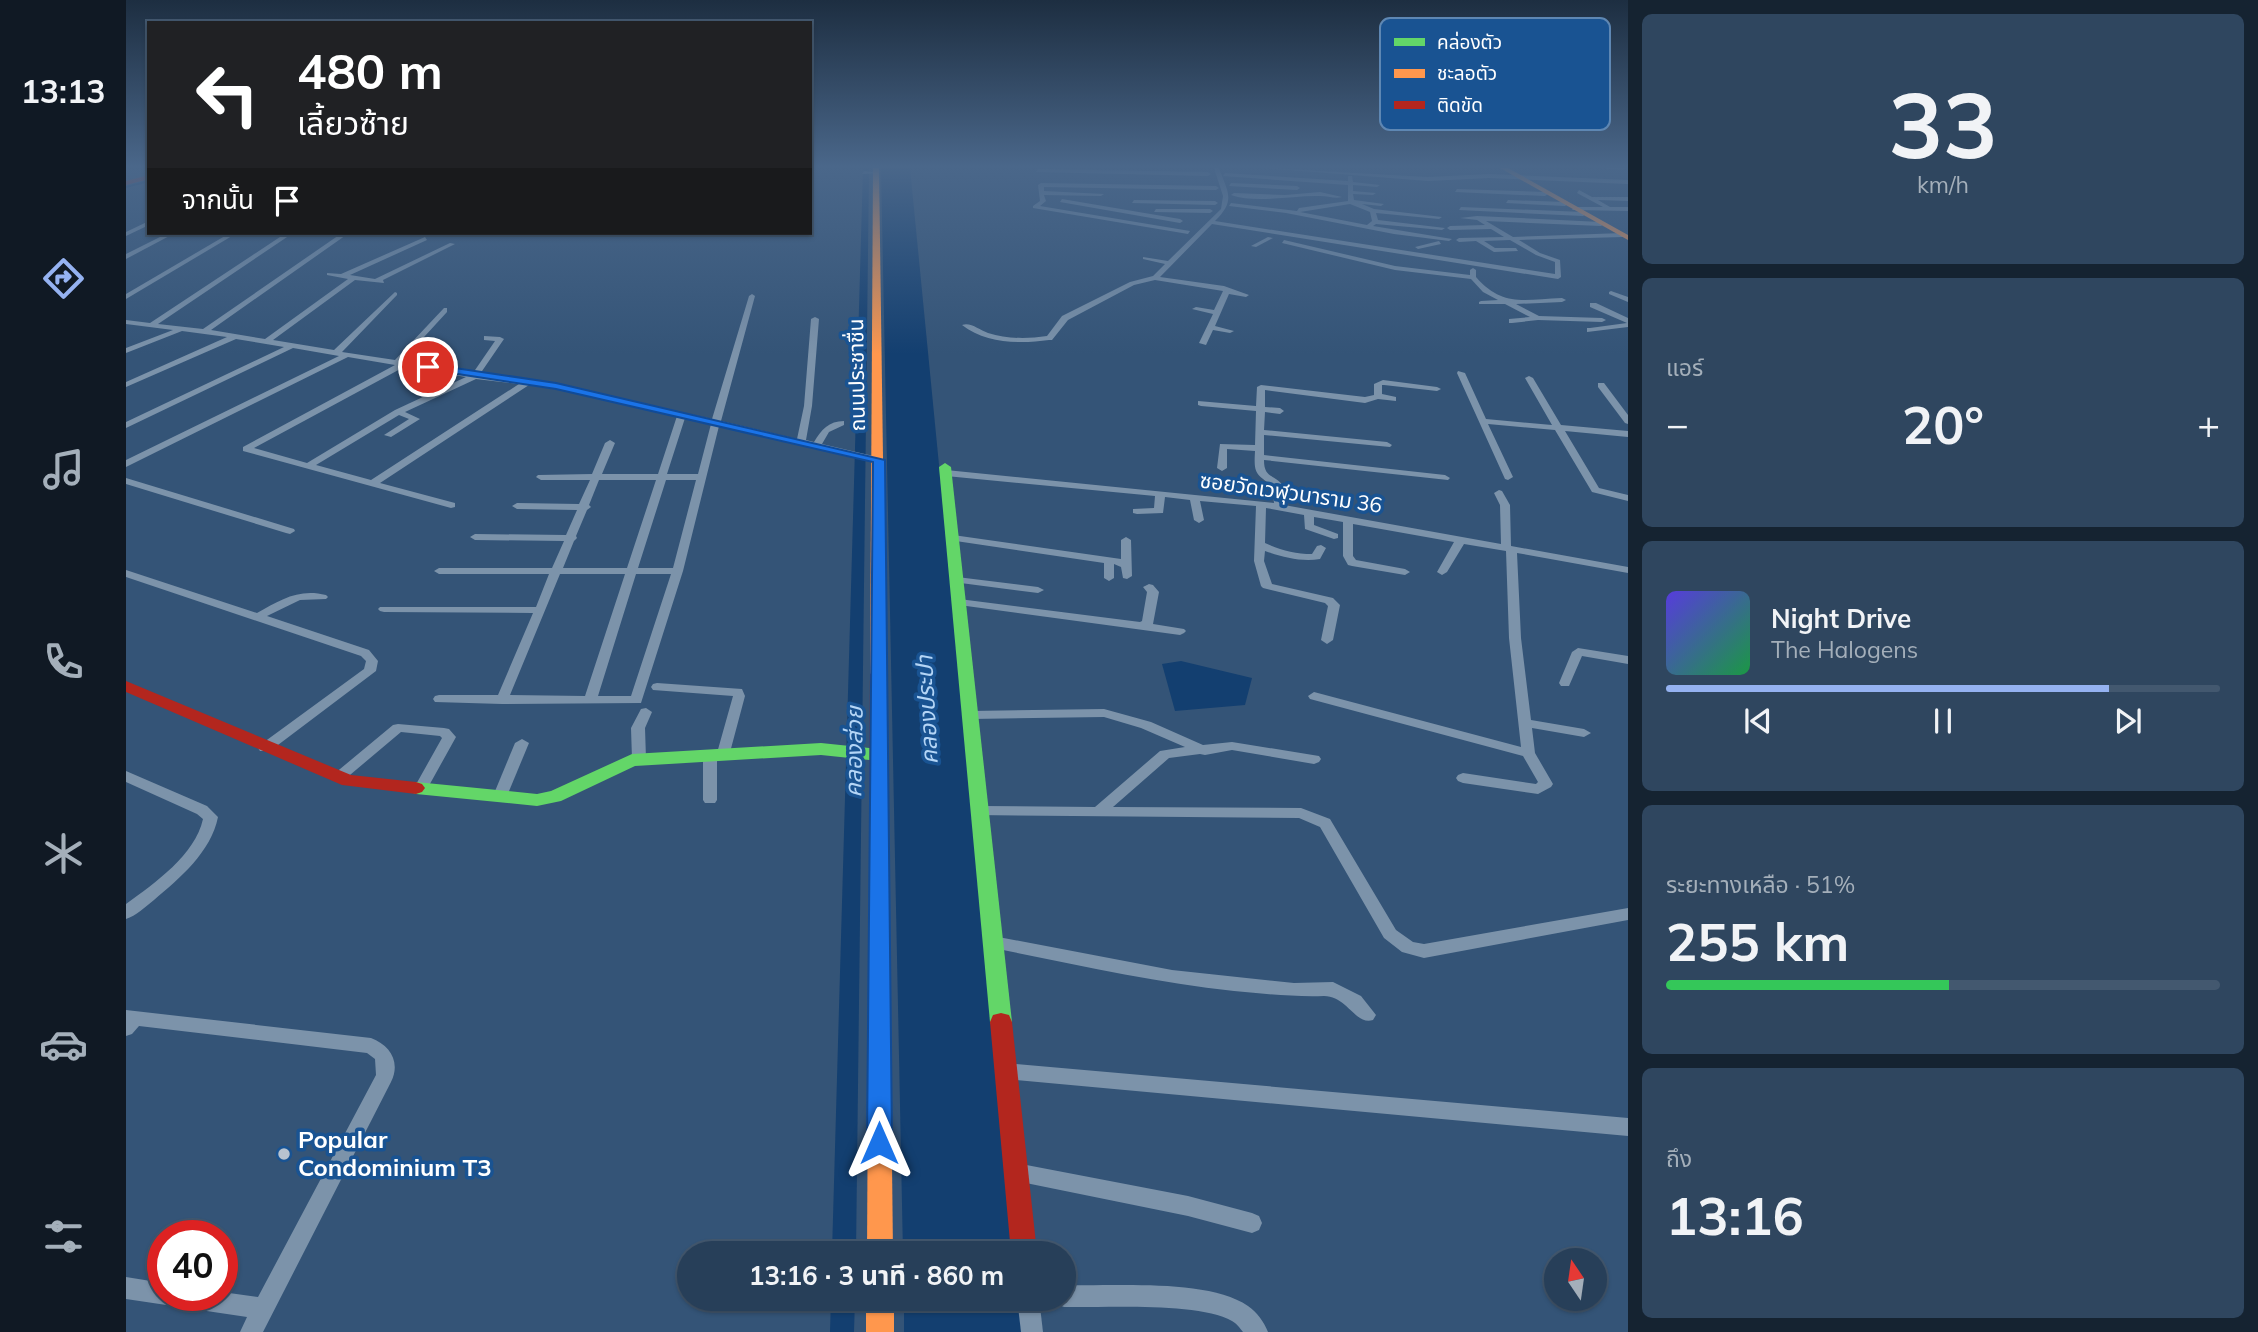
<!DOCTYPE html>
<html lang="th">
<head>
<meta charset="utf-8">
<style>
	body { margin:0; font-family:Mulish,"Noto Sans Thai",sans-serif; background:#2f465f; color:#f1f3f6; height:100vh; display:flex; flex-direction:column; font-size:26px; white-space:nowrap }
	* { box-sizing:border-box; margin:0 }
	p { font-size:23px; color:#a4afba }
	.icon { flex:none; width:38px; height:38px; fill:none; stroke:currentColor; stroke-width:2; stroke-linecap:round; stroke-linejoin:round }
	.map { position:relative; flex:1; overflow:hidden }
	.details { display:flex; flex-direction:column; gap:14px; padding:14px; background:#152331; width:630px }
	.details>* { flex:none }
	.top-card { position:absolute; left:21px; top:21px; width:665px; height:214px; border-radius:0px; box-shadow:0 2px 5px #0004,0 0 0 2px #43586f; background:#202124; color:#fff; overflow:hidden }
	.needle { width:46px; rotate:347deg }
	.buttons { position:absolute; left:1418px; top:1248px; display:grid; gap:14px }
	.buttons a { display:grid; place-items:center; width:63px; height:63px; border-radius:50%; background:#273f59; box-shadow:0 2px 5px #0004,0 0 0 2px #43586f; font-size:35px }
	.speed { position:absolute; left:21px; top:1220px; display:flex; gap:14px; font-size:35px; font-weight:700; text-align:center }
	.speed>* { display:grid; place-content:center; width:91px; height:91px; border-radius:50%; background:#273f59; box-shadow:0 2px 5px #0004,0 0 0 2px #43586f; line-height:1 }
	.speed .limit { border:10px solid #d22; background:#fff; color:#111 }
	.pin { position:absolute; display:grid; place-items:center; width:60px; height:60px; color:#fff; margin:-30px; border:4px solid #fff; border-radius:50%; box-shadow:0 2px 7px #0007 }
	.me { position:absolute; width:77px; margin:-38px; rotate:0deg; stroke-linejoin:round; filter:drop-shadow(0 0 5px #0008) }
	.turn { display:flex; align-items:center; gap:24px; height:147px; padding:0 35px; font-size:32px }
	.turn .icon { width:91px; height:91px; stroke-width:2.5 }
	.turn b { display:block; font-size:49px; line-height:60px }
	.then { display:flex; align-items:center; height:66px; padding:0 35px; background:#0003; gap:14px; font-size:26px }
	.big { font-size:52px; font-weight:700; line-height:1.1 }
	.details .widget { flex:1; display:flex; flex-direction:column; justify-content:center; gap:10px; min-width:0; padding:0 24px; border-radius:10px; background:#2f465f }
	.details .dial { align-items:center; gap:0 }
	.dial b { font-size:91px; line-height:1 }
	.song { display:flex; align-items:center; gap:21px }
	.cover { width:84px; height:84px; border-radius:10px; background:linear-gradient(135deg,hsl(250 70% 55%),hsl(140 70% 35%)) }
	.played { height:7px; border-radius:4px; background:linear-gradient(90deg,#95b2f1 80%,#43586f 80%) }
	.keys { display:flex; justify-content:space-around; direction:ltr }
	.heat { display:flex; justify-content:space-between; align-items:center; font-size:38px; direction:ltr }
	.charge { height:10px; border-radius:5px; background:linear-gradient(90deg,#34c759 51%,#43586f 0) }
	.trip { position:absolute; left:551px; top:1241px; width:399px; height:70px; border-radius:35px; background:#273f59; box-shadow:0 2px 5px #0004,0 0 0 2px #43586f; font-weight:700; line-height:70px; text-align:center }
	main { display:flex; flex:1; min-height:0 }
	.dock { display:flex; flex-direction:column; width:126px; justify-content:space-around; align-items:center; background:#101924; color:#a4afba }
	.dock .icon { width:49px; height:49px }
	.dock .selected { color:#95b2f1 }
	.dock b { font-size:32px; color:#f1f3f6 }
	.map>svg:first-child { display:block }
</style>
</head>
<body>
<main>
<nav class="dock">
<b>13:13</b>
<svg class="icon selected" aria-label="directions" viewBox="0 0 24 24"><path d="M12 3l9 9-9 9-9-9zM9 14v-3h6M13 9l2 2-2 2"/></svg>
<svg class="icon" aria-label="music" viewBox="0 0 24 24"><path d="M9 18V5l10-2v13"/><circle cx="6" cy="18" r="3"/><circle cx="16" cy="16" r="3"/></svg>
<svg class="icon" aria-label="phone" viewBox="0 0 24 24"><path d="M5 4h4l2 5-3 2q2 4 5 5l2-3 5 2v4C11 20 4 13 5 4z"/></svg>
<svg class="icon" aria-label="climate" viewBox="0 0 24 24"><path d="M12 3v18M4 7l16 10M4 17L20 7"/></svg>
<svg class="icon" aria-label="car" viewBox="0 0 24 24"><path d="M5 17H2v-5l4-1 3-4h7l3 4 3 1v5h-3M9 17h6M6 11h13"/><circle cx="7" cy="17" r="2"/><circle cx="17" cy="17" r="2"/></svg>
<svg class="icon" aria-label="filters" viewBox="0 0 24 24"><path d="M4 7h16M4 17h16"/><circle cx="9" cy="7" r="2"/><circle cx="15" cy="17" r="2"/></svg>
</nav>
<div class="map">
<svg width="1502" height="1332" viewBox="0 0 1502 1332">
	<rect width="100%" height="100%" fill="#345477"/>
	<g fill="#133f70">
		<polygon points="755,168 784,168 890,1253 777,1253"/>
		<polygon points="1055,661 1126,678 1119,705 1049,711 1036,664"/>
		<polygon points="778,1299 894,1299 898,1332 778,1332"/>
	</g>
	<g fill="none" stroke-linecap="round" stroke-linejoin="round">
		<polyline stroke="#133f70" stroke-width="2" points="0,187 23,181"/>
		<g fill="#133f70" fill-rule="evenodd">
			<polygon points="737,168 743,168 730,1253 706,1253"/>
			<polygon points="705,1298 729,1298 728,1332 704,1332"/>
		</g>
		<g fill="#7c93aa" fill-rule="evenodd">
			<path d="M1088,168H1093C1102,193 1110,200 1089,221L1429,274V262L1410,255L1384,240L1358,241L1369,248H1390L1392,251L1368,252L1350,241L1333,242L1330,240L1333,238L1378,237L1365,229L1324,230L1321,228L1324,226L1359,225L1351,220L1334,218L1351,216L1475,222L1478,224L1475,226L1360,221L1387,237L1497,233L1500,235L1497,237L1393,240L1414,253L1434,260L1435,277L1432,279L1086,224L1034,277L1098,286L1123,295L1120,297L1103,294L1089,326L1108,331L1104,333L1087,330L1080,345L1073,343L1087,314L1066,309L1070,307L1088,310L1097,291L1029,280L1008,285L942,320L926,340H923C895,344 860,344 836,325C845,322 853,330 862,333C881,339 901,339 921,336L936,316L1004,282L1027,276L1039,264L1017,259V257L1042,261L1095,209L1097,196Z"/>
			<polygon points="1138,168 1302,177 1363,174 1502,180 1502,184 1363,178 1302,181"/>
			<polygon points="1476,168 1500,168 1497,170"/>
			<polygon points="912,169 1082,172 1085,174 1082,176 910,172"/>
			<polygon points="738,171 753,173 736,174"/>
			<path d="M1099,173L1222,181V176H1226L1227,182L1254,185L1251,187L1227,185V191L1250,193L1247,195L1227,194L1228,200L1258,204L1255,206L1236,204L1248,209L1316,217L1313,219L1250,213L1252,220L1319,228L1316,230L1250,224L1247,226L1326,239L1323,241L1268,234L1160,213L1103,206L1105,203L1171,211L1173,208L1222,201V185L1097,176ZM1224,204L1244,212L1246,221L1241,225L1174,212Z"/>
			<polygon points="915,183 1090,186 1093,188 1090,190 918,187 918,191 978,194 975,196 918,195 920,201 914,206 1064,231 1062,234 907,208 907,206 914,201 912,185"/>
			<polygon points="1105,183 1171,186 1174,188 1171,190 1103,186"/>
			<polygon points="1331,189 1419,192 1422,194 1419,196 1329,192"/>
			<polygon points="1453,190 1466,197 1502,197 1502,201 1472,200 1484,207 1502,207 1502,211 1446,210 1448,207 1477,207 1451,193"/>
			<path d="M1194,192L1216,197C1209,199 1202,196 1194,196C1167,195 1131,204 1105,195L1108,193L1159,195Z"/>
			<polygon points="936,199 1054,219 1057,221 1054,223 934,202"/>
			<polygon points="1008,200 1089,201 1092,203 1089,205 1006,203"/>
			<polygon points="1382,200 1439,202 1442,204 1439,206 1380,203"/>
			<polygon points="1335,207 1457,212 1460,214 1457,216 1333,210"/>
			<polygon points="1030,209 1084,209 1087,211 1084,213 1028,212"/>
			<polygon points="23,221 23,225 0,236 0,232"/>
			<polygon points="42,233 49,233 0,259 0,254"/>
			<polygon points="104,233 111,233 0,299 0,294"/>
			<path d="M160,233H167L32,324L77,329L216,233H223L85,330L139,339L222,279L201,275V273L215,274L299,237L301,240L224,275L249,279L324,243L329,244L257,280L258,283L229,280L147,340L208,350L269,292L271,293V295L216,352L269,360L318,308H321V312L276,361L347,373L369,341L358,340V336L374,337L378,339L354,374L430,384L586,419L623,296L626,294L629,296L595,421L671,439L678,406L685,319L689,317L693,319L686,406L680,440L688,442C695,430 703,421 718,421V425L703,432L696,444L756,458L758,460L753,463L593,426L557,571L515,703L376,704L309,702L307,699L309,696L313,695H372L407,613L258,612L254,611L252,609L254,607H410L423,574H313L308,571L313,568H426L438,541L349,540L344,537L349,534L440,535L451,510L391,509L386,506L391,503L453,504L464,480H415L410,477L412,475L466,474L479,443L484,440L489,443L476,474H532L551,416L430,388L403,385L254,483L329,503V507L325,508L117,451V447L269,365L222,357L0,467V460L213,356L167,348L0,428V422L158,347L110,339L0,387V382L101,337L56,331L0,353V348L47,330L0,324V320L24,323ZM278,367L340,377L269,410L181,463L128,448ZM350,379L393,384L245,480L190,465L273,415L283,419L258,435L265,437L294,419L279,412ZM559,418L585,424L572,474H541ZM473,480H530L501,568H437L448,541L451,538L450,536L461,510L465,507L463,505ZM540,480H570L547,568H512ZM434,574H499L459,696L384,695ZM510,574H545L505,696H472Z"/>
			<polygon points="1142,237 1147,238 1130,247 1125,246"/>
			<path d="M1158,240L1269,266L1344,275V270L1347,268L1350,270V277C1377,308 1399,299 1436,298L1440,300L1436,302L1390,304L1413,316L1476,318L1480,320L1476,322L1412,320L1386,323H1383V319L1404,317L1379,304H1353V302L1355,301L1372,300L1357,292L1345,279L1269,270L1156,243Z"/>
			<polygon points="1313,241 1315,244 1292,249 1289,247"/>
			<polygon points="1485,291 1502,297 1502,302 1483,294 1483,292"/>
			<polygon points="1464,303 1470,303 1502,318 1502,327 1461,332 1461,328 1464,328 1501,323 1464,307"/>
			<polygon points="1332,371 1339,373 1360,419 1426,425 1399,378 1403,376 1407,378 1435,425 1502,431 1502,437 1439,431 1473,488 1502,495 1502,501 1466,492 1429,430 1362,424 1387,477 1382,480 1379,479 1331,373"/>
			<path d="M1257,380L1311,387L1315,389L1311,391L1258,385H1256V394L1270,397V401L1252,399L1239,403L1139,390V407L1154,408L1158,411L1154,414L1139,412L1138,430L1261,442L1266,445L1264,447L1138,435V455L1319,475L1324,478L1322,480L1138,460C1138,477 1146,474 1156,484L1158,505L1375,544L1374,505L1368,493L1373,490L1376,491L1384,505L1385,546L1502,567V573L1391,553L1395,638L1405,720L1458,729L1465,733L1458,737L1406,728L1409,753L1427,784L1425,787L1412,794L1337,783L1332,781L1330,778L1332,775L1337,773L1410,784L1412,782L1397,756L1184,699L1182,696L1188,692L1395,747L1383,638L1380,551L1338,544L1321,572L1316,575L1311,572L1328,542L1227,524V556L1230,560L1279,569L1284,572L1279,575L1226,566L1222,565L1217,556V522L1188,517V525L1212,534V538L1208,539L1179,529L1178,515L1140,508L1139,543C1154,550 1169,554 1186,554L1191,546L1195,545L1200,548L1194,559C1175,562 1156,557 1139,551L1138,561L1146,584L1207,598L1214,605L1207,640L1201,644L1195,640L1202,606L1199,603L1137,588L1135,586L1128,561L1130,506L1074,501L1078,520L1073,523L1068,520L1064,500L1039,497L1037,513L1011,514L1007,513V509L1028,508L1029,496L820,476L815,473L820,470L1148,503L1146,485C1128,474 1128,471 1129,451L1101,449V468L1096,471L1091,468L1094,444L1129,445L1130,411L1075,406L1072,405V401L1130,406L1131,387L1135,385L1239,397L1248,395V384Z"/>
			<polygon points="1472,383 1478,383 1502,415 1502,424 1499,423 1472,387"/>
			<polygon points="0,478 168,529 169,531 164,534 160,533 0,484"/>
			<polygon points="827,535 995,559 995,540 1000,537 1005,540 1006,576 1001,579 997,578 995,567 988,564 988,578 983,581 978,578 978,563 823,540 823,536"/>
			<path d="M0,570L131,613C154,600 173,588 200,595L202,597L200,599L174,600L141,616L243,650L252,661L250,671L144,751H134L132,748L134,745L238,669L240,661L235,656L0,577Z"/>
			<polygon points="831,577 912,587 918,590 912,593 827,582 825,580"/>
			<polygon points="1023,584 1027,585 1033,592 1027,624 1058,629 1060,631 1058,633 1054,635 833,605 827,602 833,599 1014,622 1016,621 1021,592 1017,587"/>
			<polygon points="1452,648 1502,656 1502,664 1456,656 1443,686 1435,686 1433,683 1446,652"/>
			<polygon points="531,683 616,689 619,696 603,756 593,756 591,753 607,696 527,690 525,687 527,684"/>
			<polygon points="520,708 526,712 519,728 520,759 518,762 508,762 506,759 505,728 515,709"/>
			<polygon points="978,709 1025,722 1077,745 1106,742 1193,756 1195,759 1193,762 1188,764 1106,750 1079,755 1074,754 1043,758 987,807 1175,808 1204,819 1270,930 1287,942 1298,944 1502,908 1502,920 1298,958 1276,952 1258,938 1194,827 1173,818 849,815 847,811 849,807 854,806 969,807 1034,751 1059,747 1015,728 978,717 845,719 839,715 845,711"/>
			<polygon points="272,724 318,728 323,729 330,737 300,791 290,791 288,788 316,738 314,736 275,732 218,780 208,780 206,777 208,774 267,725"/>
			<polygon points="396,739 403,743 381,796 379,799 369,799 367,796 389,743"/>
			<polygon points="584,750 589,751 591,754 591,800 589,803 579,803 577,800 577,754 579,751"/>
			<path d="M0,771L81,806L92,817C85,852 54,878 28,900C19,907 10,916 0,919V904C29,883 69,855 77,819L71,814L0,782Z"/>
			<path d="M867,936L1046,970L1168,983L1207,982L1235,996L1250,1015L1247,1020C1230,1026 1221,996 1198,996C1168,997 1139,994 1108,991C1027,982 947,964 867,948L861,947L859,942L861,937Z"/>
			<path d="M0,1010L245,1038C264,1045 275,1062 265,1082L137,1332H114L121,1317L0,1299V1277L37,1283V1295H96V1292L132,1297L250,1075L249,1059L241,1053L13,1026L6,1034L0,1036Z"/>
			<polygon points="879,1063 1502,1118 1502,1136 879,1079 873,1077 870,1071 873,1065"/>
			<polygon points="890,1163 1062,1196 1126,1213 1133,1216 1136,1223 1133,1230 1126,1233 1062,1216 890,1181 883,1179 880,1172 883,1165"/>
			<path d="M938,1285C987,1287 1081,1278 1122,1306C1131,1312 1138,1322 1142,1332H1117C1114,1328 1110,1323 1106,1321C1073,1302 979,1308 938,1307L930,1304L928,1298H938Z"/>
			<polygon points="891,1298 913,1298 917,1332 895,1332"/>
		</g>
		<g fill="#63d668" fill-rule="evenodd">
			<polygon points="819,463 825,467 886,1022 883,1029 875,1031 867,1029 864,1022 813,467"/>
			<polygon points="695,743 753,749 759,751 762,755 759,759 753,761 695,755 509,766 435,801 411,806 290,794 284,792 281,788 284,784 290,782 411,794 425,791 506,754"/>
		</g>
		<g fill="#ff974d" fill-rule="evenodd">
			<polygon points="747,168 753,168 760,674 752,679 744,674"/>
			<polygon points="1374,168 1382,168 1502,235 1502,240"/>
			<polygon points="753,884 760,887 763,892 767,1253 741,1253 743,892 746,887"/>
			<rect x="740" y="1298" width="28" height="34"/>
		</g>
		<g fill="#b3261e" fill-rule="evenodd">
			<polygon points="23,175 23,179 0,185 0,181"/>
			<polygon points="752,669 760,674 763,892 760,897 753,900 746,897 743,892 744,674"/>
			<polygon points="0,681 225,775 290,782 296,784 299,788 296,792 290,794 216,785 0,692"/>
			<polygon points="875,1013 883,1015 886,1022 911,1253 885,1253 864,1022 867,1015"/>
		</g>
	</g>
	<linearGradient id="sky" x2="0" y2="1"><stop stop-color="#1d2e41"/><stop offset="0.47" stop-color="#4a678a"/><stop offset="1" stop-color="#4a678a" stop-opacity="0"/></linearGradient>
	<rect width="1502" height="354" fill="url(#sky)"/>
	<polygon fill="#1a73e8" stroke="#114b97" stroke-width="2" points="302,364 430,383 759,460 766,1143 762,1151 753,1154 744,1151 741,1143 747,462 430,389 299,369 297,367"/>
	<circle fill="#b8c3cf" stroke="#195392" stroke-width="2.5" cx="158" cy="1154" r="7"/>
	<g text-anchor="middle" stroke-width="7" stroke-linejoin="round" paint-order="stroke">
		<g font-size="21" fill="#fff" stroke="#195392">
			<text transform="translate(731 375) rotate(-91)" y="7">ถนนประชาชื่น</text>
			<text transform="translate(1165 493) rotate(8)" y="7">ซอยวัดเวฬุวนาราม 36</text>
		</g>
		<g font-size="23" font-style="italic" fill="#b4d5f6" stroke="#195392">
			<text transform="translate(801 710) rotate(-93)" y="8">คลองประปา</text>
			<text transform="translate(728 752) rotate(-89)" y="8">คลองส่วย</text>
		</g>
		<g font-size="24" font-weight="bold" fill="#fff" stroke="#195392" text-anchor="start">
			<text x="172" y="1148">Popular<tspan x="172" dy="28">Condominium T3</tspan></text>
		</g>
	</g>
	<rect x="1254" y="18" width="230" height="112" rx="10" fill="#195392" stroke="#5e87b3" stroke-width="2"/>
	<rect x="1268" y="38" width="31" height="8" fill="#63d668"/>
	<rect x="1268" y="69" width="31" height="9" fill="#ff974d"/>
	<rect x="1268" y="101" width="31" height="8" fill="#b3261e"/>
	<g font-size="19" fill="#fff">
		<text x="1311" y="49">คล่องตัว</text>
		<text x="1311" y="80">ชะลอตัว</text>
		<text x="1311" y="112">ติดขัด</text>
	</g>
</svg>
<div class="buttons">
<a><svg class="needle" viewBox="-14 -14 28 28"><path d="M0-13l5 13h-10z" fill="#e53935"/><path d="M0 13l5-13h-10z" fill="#a4afba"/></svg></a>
</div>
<div class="speed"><div class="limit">40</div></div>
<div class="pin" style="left:302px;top:367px;background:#d93025"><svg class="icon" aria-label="arrive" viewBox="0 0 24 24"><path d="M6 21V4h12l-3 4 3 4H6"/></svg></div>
<svg class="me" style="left:753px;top:1143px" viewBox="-20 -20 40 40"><path d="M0-17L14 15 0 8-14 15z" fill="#1a73e8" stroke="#fff" stroke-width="4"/></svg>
<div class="trip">13:16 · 3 นาที · 860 m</div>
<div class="top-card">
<div class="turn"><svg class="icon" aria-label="left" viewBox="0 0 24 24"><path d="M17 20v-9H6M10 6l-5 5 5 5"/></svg><div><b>480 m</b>เลี้ยวซ้าย</div></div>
<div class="then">จากนั้น<svg class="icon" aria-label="arrive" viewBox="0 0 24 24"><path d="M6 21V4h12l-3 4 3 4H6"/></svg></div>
</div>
</div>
<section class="details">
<div class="widget dial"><b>33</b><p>km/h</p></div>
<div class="widget"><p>แอร์</p>
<div class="heat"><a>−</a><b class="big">20°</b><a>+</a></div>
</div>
<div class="widget">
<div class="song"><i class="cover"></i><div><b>Night Drive</b><p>The Halogens</p></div></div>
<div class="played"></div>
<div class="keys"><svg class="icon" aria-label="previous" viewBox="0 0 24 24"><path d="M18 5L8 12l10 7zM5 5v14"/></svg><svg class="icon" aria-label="pause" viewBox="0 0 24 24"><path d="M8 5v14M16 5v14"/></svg><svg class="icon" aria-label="next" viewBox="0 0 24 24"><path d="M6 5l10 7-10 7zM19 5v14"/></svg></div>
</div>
<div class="widget"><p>ระยะทางเหลือ · 51%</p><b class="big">255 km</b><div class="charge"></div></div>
<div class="widget"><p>ถึง</p><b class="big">13:16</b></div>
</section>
</main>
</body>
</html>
